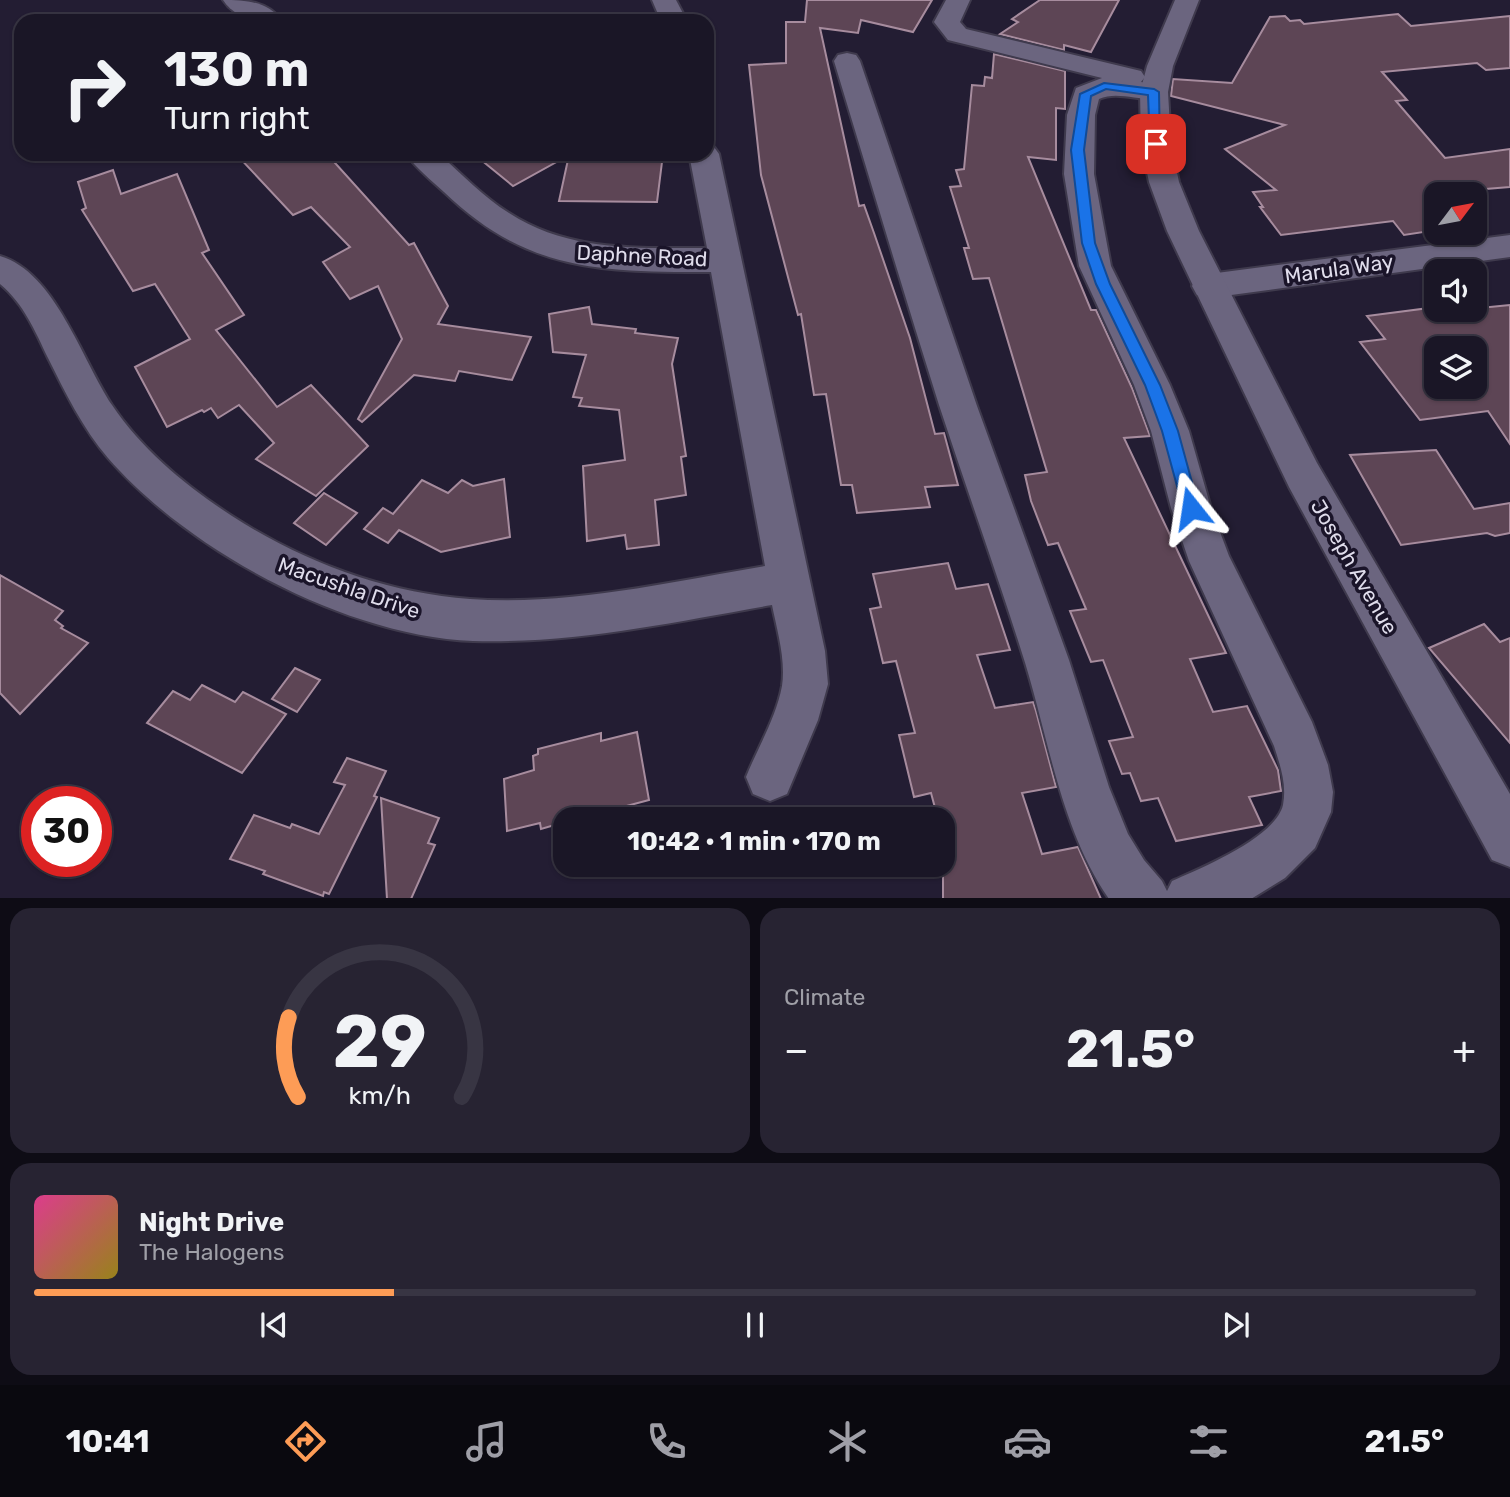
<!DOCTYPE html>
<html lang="en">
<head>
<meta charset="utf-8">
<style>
	body { margin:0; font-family:Rubik,sans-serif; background:#272332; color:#f1f3f6; height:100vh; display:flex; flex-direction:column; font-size:26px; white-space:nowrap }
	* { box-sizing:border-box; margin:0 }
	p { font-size:23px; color:#9f9fa7 }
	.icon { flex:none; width:38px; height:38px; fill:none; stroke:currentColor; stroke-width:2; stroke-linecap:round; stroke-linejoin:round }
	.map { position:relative; height:898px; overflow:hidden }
	.details { display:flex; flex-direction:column; gap:10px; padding:10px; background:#0e0c15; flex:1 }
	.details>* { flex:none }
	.top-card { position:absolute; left:14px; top:14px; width:700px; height:147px; border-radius:21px; box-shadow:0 2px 5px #0004,0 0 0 2px #383543; background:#1a1626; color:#f1f3f6; overflow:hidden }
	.needle { width:46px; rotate:58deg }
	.controls { position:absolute; left:1424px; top:182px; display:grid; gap:14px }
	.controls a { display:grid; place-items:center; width:63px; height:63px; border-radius:14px; background:#1a1626; box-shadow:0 2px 5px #0004,0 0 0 2px #383543; font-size:35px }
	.speed { position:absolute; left:21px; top:786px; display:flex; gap:14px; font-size:35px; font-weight:700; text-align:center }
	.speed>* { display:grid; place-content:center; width:91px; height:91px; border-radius:50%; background:#1a1626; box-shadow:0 2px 5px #0004,0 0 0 2px #383543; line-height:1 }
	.speed .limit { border:10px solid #d22; background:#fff; color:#111 }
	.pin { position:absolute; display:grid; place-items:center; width:60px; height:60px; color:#fff; margin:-30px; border-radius:14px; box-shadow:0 4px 10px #0006 }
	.me { position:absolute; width:77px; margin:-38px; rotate:345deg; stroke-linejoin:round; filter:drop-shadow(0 0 5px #0008) }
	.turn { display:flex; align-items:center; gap:24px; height:147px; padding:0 35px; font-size:32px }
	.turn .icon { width:91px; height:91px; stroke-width:2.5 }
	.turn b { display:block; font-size:49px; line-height:60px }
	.big { font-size:52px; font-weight:700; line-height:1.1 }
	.details .widget { flex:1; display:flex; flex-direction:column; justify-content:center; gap:10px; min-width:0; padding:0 24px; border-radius:21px; background:#272332 }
	.details .dial { align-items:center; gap:0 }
	.dial svg { height:182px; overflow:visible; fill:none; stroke:#383543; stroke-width:7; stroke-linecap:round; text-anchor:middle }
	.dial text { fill:#f1f3f6; stroke:none }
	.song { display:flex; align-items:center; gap:21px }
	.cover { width:84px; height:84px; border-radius:10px; background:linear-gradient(135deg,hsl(330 70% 55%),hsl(50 70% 35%)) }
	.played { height:7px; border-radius:4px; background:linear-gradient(90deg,#fd9c56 25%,#383543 25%) }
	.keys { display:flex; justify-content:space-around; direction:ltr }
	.heat { display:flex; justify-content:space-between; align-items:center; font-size:38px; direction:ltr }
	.details .tiles { flex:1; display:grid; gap:10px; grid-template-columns:1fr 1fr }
	.widget:last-child { grid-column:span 2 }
	.trip { position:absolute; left:553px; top:807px; width:402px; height:70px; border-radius:21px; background:#1a1626; box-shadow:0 2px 5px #0004,0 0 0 2px #383543; font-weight:700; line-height:70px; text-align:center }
	.tab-bar { display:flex; height:112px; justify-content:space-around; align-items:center; background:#0a090f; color:#9f9fa7 }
	.tab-bar .icon { width:49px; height:49px }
	.tab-bar .active { color:#fd9c56 }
	.tab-bar b { font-size:32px; color:#f1f3f6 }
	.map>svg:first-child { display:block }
</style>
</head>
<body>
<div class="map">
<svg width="1510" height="899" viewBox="0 0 1510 899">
	<rect width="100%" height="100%" fill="#231d33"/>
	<g fill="#5d4555" stroke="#a78c9e" stroke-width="2" fill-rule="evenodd">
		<polygon points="807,0 932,0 913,32 861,20 858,33 820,28 859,206 864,205 874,233 910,338 935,434 944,433 958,485 925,487 930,507 857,513 852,485 841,485 826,394 814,395 801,314 798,315 761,175 749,65 786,63 786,22 805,22"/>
		<polygon points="1040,0 1119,0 1091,52 1064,45 1064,50 1000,34 1018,22 1012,19"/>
		<polygon points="1398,14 1411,26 1510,16 1510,68 1486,70 1477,63 1382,72 1407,100 1396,101 1445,158 1510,149 1510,187 1437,193 1437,230 1404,235 1393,221 1281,235 1260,207 1263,207 1253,192 1276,190 1225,149 1285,125 1171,96 1173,79 1232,83 1270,17 1285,16 1290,21 1300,20 1304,24"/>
		<polygon points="994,54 1065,71 1065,109 1056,108 1056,160 1028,157 1091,310 1096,310 1132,388 1150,436 1124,438 1226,653 1190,659 1213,712 1247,706 1278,770 1281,791 1249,797 1262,825 1176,841 1158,798 1141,801 1130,773 1122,774 1109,741 1133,737 1103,660 1091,662 1070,611 1086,609 1058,543 1048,545 1031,501 1025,475 1047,472 989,278 973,279 964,248 969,248 950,187 961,186 956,170 964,169 972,85 984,86 985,77 992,78"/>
		<polygon points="236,154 327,154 409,245 414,243 448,306 438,324 531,337 512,380 459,371 455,381 414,375 362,422 358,419 402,339 378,286 350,299 323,262 350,247 311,207 293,215"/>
		<polygon points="663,154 657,202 559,201 569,155"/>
		<polygon points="475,155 569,155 513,186"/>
		<polygon points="113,170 121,194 177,174 209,250 202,253 244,315 216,330 277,407 311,385 368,446 316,496 256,459 274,443 239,405 218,418 211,408 204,412 202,410 167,427 135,367 190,339 155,284 133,291 82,210 86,208 78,182"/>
		<path d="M1475,304L1480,308L1510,305V444L1488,411L1420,420L1360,342L1385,339L1367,316L1437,307V310H1475ZM1437,348H1475V387H1437Z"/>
		<polygon points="589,307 592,324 636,329 635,333 678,338 672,364 686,456 681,457 686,495 655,500 659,545 627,549 625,535 587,541 583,466 625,460 619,410 579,406 582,398 573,397 586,355 553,352 549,314"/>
		<polygon points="1436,450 1474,509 1510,503 1510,533 1495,536 1487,533 1401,545 1350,455"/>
		<polygon points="504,479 510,537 441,552 399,530 388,543 364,529 383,508 393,514 422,480 448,493 462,480 473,486"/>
		<polygon points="324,493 357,513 326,545 294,523"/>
		<polygon points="948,563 956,589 988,584 1010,650 977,655 995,708 1033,702 1036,711 1056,787 1022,793 1042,854 1078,847 1101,899 943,899 943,819 938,819 931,793 914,797 899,735 915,733 896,661 883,663 870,609 881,607 873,574"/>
		<polygon points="0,575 63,611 55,620 63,626 61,628 88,643 20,714 0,693"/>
		<polygon points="1484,624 1500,642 1510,638 1510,743 1429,648"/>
		<polygon points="295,668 320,680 297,712 272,699"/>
		<polygon points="202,685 235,702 243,692 286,714 242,773 147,723 173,691 190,700"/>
		<polygon points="637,732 649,800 578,819 565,819 565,822 541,829 540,823 507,831 504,779 534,770 533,756 538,754 538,749 601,733 601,741"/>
		<polygon points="347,758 386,771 374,796 377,797 329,894 324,892 323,896 263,874 265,871 230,859 254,815 290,828 292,824 319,834 345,785 334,782"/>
		<polygon points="381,798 439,818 428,843 435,845 411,899 387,899"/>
	</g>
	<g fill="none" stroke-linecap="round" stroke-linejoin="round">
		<defs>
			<g id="street">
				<path d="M223,0C245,0 268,1 282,21C259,21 237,21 223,0Z"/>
				<polygon points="652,0 676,0 687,21 661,21"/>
				<path d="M946,0H970L960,22L966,29L1141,71L1145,77L1141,82L1164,86L1168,92L1164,98C1142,103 1119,90 1099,99L1095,115L1094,174L1111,266L1170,385L1189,431L1211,508L1229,556L1312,722L1328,765L1333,792L1331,812L1315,848L1285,878L1251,899H1109C1059,827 1048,732 1021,650C995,568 966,487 939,405C903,291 869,176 834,61L838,55L847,53L856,55L860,61L977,406L1069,660L1109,787L1128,834L1144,860L1162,881L1167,891L1172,881C1201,868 1275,838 1283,805C1287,784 1280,765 1274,746L1189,561L1171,508L1151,431L1134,385L1079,266L1064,174L1067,115L1076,88L1102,78L948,40L934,22Z"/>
				<path d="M707,145L714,147L719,154L825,651L828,684L818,720L787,794L770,801L753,794L746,777C758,747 776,718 782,686C786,660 777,630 772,605C674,622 574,644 473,641C347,636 190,552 108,458C83,429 65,392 48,358C35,331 24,304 0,284V256C55,272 82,360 112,405C143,451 186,486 232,516C303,562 386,593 470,599C568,606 669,582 765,566L711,272C602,272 527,272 444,192C431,180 416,168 406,154H439C462,174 483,197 509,213C569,252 638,248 707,248L689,154H707Z"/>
				<polygon points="1510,235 1510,257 1209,298 1197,295 1192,286 1197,277 1209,274"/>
			</g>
			<polygon id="secondary" points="1175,0 1199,0 1173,66 1168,92 1171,144 1179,182 1199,231 1317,463 1510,794 1510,867 1492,860 1289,487 1167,231 1149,182 1141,144 1140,92 1147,66"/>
		</defs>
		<use href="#street" stroke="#3f3a4d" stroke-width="4"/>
		<use href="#secondary" stroke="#3f3a4d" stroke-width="4"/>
		<use href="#street" fill="#6b657f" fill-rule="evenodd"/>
		<use href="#secondary" fill="#6b657f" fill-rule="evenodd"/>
	</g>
	<polygon fill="#1a73e8" stroke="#114b97" stroke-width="2" points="1104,83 1154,89 1159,92 1160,147 1151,147 1150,144 1148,95 1106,89 1091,96 1084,150 1095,243 1110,284 1160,385 1178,431 1199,508 1197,514 1191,516 1185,514 1183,508 1162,431 1145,385 1096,284 1082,243 1071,150 1080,94"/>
	<g text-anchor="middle" stroke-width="7" stroke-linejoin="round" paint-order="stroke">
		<g font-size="21" fill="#dfdceb" stroke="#1a1429">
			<text transform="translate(642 256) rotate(3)" y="7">Daphne Road</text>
			<text transform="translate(1339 269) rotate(-8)" y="7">Marula Way</text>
			<text transform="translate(1354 567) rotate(60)" y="7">Joseph Avenue</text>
			<text transform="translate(349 588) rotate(19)" y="7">Macushla Drive</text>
		</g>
	</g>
</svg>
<div class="controls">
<a><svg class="needle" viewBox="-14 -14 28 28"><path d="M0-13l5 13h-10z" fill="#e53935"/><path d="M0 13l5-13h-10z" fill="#9f9fa7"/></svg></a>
<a><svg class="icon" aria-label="sound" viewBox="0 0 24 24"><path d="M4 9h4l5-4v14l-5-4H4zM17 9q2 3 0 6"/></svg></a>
<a><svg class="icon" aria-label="layers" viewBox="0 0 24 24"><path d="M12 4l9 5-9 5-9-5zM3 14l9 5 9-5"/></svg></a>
</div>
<div class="speed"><div class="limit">30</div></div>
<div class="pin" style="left:1156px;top:144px;background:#d93025"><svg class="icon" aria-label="arrive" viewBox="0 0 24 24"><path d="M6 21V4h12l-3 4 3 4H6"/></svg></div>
<svg class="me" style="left:1191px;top:508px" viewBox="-20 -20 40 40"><path d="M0-17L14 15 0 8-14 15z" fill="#1a73e8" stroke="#fff" stroke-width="4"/></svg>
<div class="trip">10:42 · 1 min · 170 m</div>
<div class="top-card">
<div class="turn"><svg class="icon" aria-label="right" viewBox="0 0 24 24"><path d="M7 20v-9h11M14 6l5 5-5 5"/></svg><div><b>130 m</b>Turn right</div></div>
</div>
</div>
<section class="details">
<div class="tiles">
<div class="widget dial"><svg viewBox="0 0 100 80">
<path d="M14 69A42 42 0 1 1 86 69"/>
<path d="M14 69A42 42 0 0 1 10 34" stroke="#fd9c56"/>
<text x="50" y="56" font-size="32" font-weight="700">29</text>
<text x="50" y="72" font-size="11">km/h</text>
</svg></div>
<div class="widget"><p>Climate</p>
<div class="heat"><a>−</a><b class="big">21.5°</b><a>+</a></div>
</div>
<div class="widget">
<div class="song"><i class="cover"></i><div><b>Night Drive</b><p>The Halogens</p></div></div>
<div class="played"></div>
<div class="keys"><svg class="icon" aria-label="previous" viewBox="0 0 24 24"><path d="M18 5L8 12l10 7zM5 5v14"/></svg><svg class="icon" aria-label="pause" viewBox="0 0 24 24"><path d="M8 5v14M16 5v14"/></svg><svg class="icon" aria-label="next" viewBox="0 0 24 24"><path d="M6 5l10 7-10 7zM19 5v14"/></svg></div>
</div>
</div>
</section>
<nav class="tab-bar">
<b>10:41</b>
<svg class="icon active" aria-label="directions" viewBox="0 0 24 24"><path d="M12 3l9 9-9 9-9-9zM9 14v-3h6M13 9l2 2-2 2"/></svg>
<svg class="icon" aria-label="music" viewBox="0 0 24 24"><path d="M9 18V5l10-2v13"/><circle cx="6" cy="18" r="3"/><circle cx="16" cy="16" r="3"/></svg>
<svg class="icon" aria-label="phone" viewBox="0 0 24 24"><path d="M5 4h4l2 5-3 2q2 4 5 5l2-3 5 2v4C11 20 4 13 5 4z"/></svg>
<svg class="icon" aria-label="climate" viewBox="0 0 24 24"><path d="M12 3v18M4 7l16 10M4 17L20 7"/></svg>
<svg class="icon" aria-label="car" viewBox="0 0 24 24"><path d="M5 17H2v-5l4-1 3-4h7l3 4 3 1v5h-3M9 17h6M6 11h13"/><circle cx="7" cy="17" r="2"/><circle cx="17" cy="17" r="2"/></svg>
<svg class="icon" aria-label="filters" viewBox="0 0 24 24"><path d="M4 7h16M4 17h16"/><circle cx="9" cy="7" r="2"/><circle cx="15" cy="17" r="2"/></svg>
<b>21.5°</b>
</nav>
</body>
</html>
